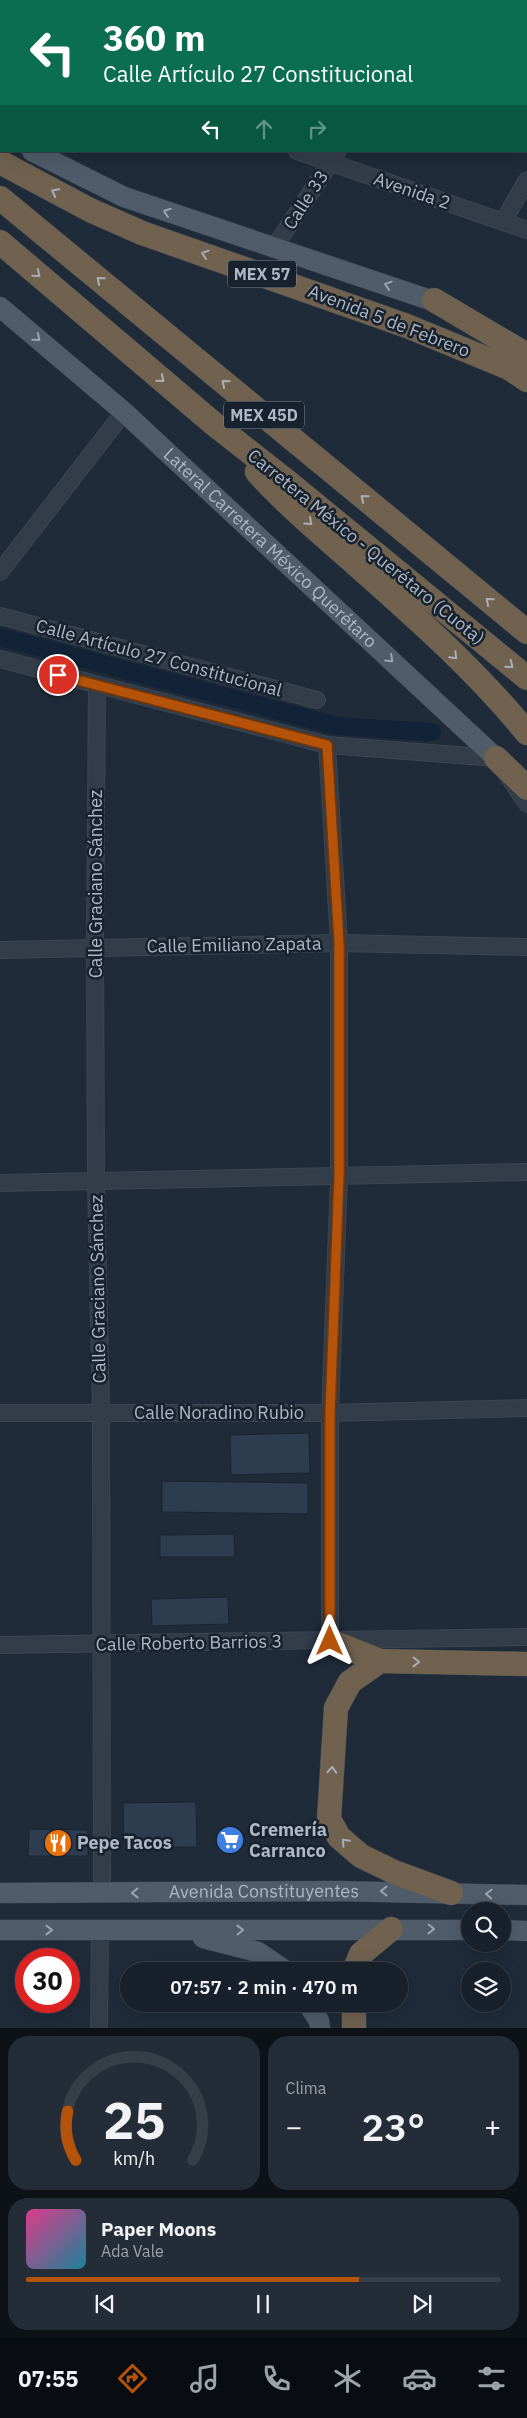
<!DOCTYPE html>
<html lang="es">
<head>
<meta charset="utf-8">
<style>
	body { margin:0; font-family:"IBM Plex Sans",sans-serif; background:#242d37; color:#f1f3f6; height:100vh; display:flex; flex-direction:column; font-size:19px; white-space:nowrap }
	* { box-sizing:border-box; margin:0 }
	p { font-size:16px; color:#9ea3a9 }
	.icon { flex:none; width:28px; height:28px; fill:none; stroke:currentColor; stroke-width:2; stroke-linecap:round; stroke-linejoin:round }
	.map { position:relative; height:2028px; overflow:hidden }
	.side { display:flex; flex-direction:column; gap:8px; padding:8px; background:#0d1218; flex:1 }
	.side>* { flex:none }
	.guide { position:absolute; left:0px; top:0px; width:528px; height:152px; box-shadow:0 5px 20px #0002,0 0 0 1px #363e47; background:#0b6e4f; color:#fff; overflow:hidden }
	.controls { position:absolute; left:461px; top:1902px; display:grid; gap:10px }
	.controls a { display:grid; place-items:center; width:50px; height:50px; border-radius:50%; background:#17202b; box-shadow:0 5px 20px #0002,0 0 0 1px #363e47; font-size:25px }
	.speed { position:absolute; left:15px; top:1948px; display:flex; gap:10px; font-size:25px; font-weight:700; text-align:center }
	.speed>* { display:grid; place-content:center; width:65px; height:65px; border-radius:50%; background:#17202b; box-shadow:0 5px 20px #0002,0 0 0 1px #363e47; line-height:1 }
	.speed .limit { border:8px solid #d22; background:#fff; color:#111 }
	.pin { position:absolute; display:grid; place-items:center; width:42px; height:42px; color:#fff; margin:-21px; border:2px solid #fff; border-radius:50%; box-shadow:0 1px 5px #0007 }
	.me { position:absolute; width:55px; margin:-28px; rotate:0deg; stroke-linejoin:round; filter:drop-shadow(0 0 4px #0008) }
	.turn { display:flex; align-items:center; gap:18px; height:105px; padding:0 20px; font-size:22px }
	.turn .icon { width:65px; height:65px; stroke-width:2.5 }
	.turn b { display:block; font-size:35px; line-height:42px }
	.lanes { display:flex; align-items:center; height:48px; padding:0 20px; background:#0003; justify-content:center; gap:25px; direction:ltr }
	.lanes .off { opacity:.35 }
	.big { font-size:38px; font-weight:600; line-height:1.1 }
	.side .card { flex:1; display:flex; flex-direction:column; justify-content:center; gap:8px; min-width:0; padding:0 18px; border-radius:20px; background:#242d37 }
	.side .dial { align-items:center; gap:0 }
	.dial svg { height:130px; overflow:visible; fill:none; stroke:#363e47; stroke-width:7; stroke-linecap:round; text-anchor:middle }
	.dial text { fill:#f1f3f6; stroke:none }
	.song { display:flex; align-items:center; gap:15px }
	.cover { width:60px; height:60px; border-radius:8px; background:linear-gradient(135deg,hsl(330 70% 55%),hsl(190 70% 35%)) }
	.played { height:5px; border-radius:2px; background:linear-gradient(90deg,#b45309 70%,#363e47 70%) }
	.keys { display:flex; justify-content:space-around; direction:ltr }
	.heat { display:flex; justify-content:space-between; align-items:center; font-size:28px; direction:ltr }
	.side .tiles { flex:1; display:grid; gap:8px; grid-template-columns:1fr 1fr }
	.card:last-child { grid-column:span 2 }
	.trip { position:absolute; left:120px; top:1962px; width:288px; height:50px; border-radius:25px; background:#17202b; box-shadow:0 5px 20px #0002,0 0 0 1px #363e47; font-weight:600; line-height:50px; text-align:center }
	.tabs { display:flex; height:80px; justify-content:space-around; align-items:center; background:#090d11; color:#9ea3a9 }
	.tabs .icon { width:35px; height:35px }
	.tabs .active { color:#b45309 }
	.tabs b { font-size:22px; color:#f1f3f6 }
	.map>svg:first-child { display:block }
</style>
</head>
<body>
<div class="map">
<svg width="527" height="2028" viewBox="0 0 527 2028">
	<rect width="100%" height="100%" fill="#1f2b39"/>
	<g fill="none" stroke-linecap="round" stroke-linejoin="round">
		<polyline stroke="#122237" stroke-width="18" points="0,637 336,726 432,732"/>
	</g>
	<g fill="#2d3c4e" stroke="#1a2430">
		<polygon points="309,1433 310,1473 231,1475 230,1435"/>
		<polygon points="162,1481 308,1483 308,1514 162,1512"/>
		<polygon points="234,1534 235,1557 160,1557 160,1535"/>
		<polygon points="228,1597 229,1624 152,1626 151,1599"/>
		<polygon points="196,1802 197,1847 124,1848 123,1803"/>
		<polygon points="29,1829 88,1830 88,1856 28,1856"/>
	</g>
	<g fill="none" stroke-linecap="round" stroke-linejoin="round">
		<defs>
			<g id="minor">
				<polyline points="137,1 138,0"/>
				<polyline points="285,1 286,0"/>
				<polyline points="446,1 447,0"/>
				<polyline points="0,37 1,38"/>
				<polyline points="297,151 527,230"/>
				<polyline points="503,222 527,180"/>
				<polyline points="274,248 338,151"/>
				<polyline points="0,572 124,412"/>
				<polyline points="0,616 317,700"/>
				<polyline points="0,659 327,745 496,758 527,804"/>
				<polyline points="97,685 95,948 96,1182 101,1413 102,1893"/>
				<polyline points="327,745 339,943 339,1176 330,1413 330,1641"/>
				<polyline points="1,950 339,943 527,947"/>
				<polyline points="0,1183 527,1172"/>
				<polyline points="0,1413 330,1413 527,1408"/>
				<polyline points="0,1645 527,1637"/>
				<polyline points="99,2028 100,1930"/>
			</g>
			<g id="major">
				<polyline points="515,0 520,1"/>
				<polyline points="460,1 463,0"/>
				<polyline points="0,126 1,127"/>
				<polyline points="32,151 124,197 448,306"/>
				<path id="s1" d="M0,307L124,412L496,758"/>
				<path id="s2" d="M0,1893L334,1891L527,1895"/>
				<polyline points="0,1930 470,1930"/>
				<polyline points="502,1930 527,1931"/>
				<polyline points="203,1938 258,1952 286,1971"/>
				<polyline points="308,2004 319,2021 320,2028"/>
			</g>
			<g id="highway">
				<polyline points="0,162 90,210 142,233 407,326 509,368 527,380"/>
				<polyline points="0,198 527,632"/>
				<polyline points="0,242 214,424 289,483 527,678"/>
				<polyline points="434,300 527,355"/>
				<path d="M257,472C286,504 319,532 351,560C412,614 476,670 527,733"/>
				<polyline points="496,758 527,788"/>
				<polyline points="330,1641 380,1661"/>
				<polyline points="451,1893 394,1872 361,1856 339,1837 329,1819 336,1708 350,1682 380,1661 527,1664"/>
				<polyline points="354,1971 361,1954 391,1929"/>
				<polyline points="354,2028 354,2004"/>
			</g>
		</defs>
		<use href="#minor" stroke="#3c4653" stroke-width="18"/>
		<use href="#major" stroke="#3c4653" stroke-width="21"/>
		<use href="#highway" stroke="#3d4754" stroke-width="25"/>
		<use href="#minor" stroke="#333d49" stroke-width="16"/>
		<use href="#major" stroke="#505c6a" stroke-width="20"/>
		<use href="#highway" stroke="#70624f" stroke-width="24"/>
	</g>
	<defs><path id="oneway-chevron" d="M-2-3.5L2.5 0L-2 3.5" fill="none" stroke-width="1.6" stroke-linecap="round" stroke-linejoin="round" transform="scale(1.25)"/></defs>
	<g stroke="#a7aeba">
		<use href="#oneway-chevron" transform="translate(55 192) rotate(-153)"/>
		<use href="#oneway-chevron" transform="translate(205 254) rotate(-161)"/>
		<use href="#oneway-chevron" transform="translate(37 274) rotate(40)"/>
		<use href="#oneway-chevron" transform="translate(100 280) rotate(-140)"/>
		<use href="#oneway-chevron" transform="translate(161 379) rotate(40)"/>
		<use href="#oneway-chevron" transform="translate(225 383) rotate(-140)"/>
		<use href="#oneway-chevron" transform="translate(364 498) rotate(-140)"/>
		<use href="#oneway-chevron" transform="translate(309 522) rotate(42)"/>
		<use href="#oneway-chevron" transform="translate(489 601) rotate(-140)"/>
		<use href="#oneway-chevron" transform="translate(454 656) rotate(45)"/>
		<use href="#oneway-chevron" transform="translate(510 665) rotate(39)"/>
		<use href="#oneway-chevron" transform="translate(416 1662) rotate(1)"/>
		<use href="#oneway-chevron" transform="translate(332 1770) rotate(-86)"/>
		<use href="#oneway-chevron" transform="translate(345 1842) rotate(-133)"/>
	</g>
	<g stroke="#9aa5b4">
		<use href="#oneway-chevron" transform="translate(167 212) rotate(-161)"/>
		<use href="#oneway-chevron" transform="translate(388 285) rotate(-162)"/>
		<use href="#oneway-chevron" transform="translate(37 338) rotate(40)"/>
		<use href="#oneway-chevron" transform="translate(390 659) rotate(43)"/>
		<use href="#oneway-chevron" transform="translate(384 1891) rotate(-179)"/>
		<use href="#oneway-chevron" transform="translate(135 1893) rotate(179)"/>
		<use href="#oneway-chevron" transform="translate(489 1894) rotate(-178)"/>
		<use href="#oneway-chevron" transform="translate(431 1929) rotate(1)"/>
		<use href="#oneway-chevron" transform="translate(49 1930)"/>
		<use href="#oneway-chevron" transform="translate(240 1930) rotate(-1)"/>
	</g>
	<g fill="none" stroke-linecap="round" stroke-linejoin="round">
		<defs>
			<polyline id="route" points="58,675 327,745 339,942 339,1176 330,1413 330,1641"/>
		</defs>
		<use href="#route" stroke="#753606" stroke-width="12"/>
		<use href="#route" stroke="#b45309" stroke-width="9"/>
	</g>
	<defs>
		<symbol id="supermarket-disc" viewBox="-11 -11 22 22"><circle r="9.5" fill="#3f7fe0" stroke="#18222e"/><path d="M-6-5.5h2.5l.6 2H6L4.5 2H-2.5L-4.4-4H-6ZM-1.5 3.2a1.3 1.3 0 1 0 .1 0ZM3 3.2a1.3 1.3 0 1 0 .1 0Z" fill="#fff"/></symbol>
		<symbol id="restaurant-disc" viewBox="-11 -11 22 22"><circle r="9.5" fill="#e8710a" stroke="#18222e"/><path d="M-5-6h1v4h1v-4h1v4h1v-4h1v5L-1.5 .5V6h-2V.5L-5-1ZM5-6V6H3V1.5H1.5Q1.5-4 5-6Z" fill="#fff"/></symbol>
	</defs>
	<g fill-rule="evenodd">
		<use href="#supermarket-disc" x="214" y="1824" width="32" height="32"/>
		<use href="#restaurant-disc" x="42" y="1827" width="32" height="32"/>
	</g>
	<g text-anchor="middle" stroke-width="5" stroke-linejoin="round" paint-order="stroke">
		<g fill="#18222e" stroke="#808a98" stroke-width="1">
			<rect x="228" y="260.5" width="68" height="27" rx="4"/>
			<rect x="224" y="401.5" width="80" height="27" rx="4"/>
		</g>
		<g font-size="16" font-weight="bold" fill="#adb7c6">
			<text x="262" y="280">MEX 57</text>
			<text x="264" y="421">MEX 45D</text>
		</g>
		<g font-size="18" fill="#adb7c6" stroke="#18222e">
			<text transform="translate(412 191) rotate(19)" y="6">Avenida 2</text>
			<text transform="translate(306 200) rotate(-57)" y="6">Calle 33</text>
			<text transform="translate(389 321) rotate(21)" y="6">Avenida 5 de Febrero</text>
			<text transform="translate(366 547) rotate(39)" y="6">Carretera México - Querétaro (Cuota)</text>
			<text dy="6" stroke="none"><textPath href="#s1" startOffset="362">Lateral Carretera México Querétaro</textPath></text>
			<text transform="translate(159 658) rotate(15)" y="6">Calle Artículo 27 Constitucional</text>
			<text transform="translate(96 884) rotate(-90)" y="6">Calle Graciano Sánchez</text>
			<text transform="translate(234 945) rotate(-1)" y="6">Calle Emiliano Zapata</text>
			<text transform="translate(98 1289) rotate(-91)" y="6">Calle Graciano Sánchez</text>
			<text x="219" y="1419">Calle Noradino Rubio</text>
			<text transform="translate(189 1643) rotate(-1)" y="6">Calle Roberto Barrios 3</text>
			<text dy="6" stroke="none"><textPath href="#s2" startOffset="264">Avenida Constituyentes</textPath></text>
		</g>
		<g font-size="18" font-weight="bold" fill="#adb7c6" stroke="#18222e" text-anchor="start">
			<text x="249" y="1836">Cremería<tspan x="249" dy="21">Carranco</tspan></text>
			<text x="77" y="1849">Pepe Tacos</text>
		</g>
	</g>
</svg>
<div class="controls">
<a><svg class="icon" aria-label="search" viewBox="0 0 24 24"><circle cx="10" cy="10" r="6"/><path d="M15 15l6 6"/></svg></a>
<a><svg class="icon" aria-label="layers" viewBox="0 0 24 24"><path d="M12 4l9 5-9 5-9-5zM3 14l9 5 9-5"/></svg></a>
</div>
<div class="speed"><div class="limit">30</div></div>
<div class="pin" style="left:58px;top:675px;background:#d93025"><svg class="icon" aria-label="arrive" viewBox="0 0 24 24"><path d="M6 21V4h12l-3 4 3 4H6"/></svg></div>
<svg class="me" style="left:330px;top:1641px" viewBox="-20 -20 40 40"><path d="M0-17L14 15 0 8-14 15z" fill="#b45309" stroke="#fff" stroke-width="4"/></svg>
<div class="trip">07:57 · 2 min · 470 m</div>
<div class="guide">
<div class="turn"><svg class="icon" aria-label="left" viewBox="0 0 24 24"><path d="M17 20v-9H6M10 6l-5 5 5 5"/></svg><div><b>360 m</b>Calle Artículo 27 Constitucional</div></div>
<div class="lanes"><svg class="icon" aria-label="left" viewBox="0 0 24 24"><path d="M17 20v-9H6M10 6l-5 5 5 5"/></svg><svg class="icon off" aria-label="ahead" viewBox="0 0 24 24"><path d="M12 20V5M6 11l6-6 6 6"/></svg><svg class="icon off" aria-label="right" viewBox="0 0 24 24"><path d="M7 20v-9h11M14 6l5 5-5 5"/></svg></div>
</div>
</div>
<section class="side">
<div class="tiles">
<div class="card dial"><svg viewBox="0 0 100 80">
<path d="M14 69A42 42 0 1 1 86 69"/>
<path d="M14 69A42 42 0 0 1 9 39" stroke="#b45309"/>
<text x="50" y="56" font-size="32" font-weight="700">25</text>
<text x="50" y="72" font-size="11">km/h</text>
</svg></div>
<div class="card"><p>Clima</p>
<div class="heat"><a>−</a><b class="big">23°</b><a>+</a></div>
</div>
<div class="card">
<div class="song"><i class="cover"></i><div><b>Paper Moons</b><p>Ada Vale</p></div></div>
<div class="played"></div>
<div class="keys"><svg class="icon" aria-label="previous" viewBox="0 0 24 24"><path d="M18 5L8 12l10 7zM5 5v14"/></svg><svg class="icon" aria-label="pause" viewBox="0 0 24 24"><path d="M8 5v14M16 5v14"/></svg><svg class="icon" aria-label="next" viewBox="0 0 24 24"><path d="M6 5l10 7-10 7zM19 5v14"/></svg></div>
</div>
</div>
</section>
<nav class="tabs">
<b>07:55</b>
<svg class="icon active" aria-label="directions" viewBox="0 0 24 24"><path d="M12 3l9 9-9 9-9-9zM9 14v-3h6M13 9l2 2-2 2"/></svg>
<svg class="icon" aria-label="music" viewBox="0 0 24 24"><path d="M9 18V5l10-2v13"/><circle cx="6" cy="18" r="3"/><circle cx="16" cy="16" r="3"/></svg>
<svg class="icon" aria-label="phone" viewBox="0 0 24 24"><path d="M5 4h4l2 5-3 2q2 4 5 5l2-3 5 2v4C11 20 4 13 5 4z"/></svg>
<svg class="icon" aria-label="climate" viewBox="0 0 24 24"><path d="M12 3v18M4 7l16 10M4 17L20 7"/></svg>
<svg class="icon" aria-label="car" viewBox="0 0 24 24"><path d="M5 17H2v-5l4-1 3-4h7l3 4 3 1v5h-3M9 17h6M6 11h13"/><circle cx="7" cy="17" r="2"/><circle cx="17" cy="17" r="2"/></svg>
<svg class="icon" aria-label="filters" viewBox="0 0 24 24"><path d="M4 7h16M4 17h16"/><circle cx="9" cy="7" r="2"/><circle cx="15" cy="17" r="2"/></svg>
</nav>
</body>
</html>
